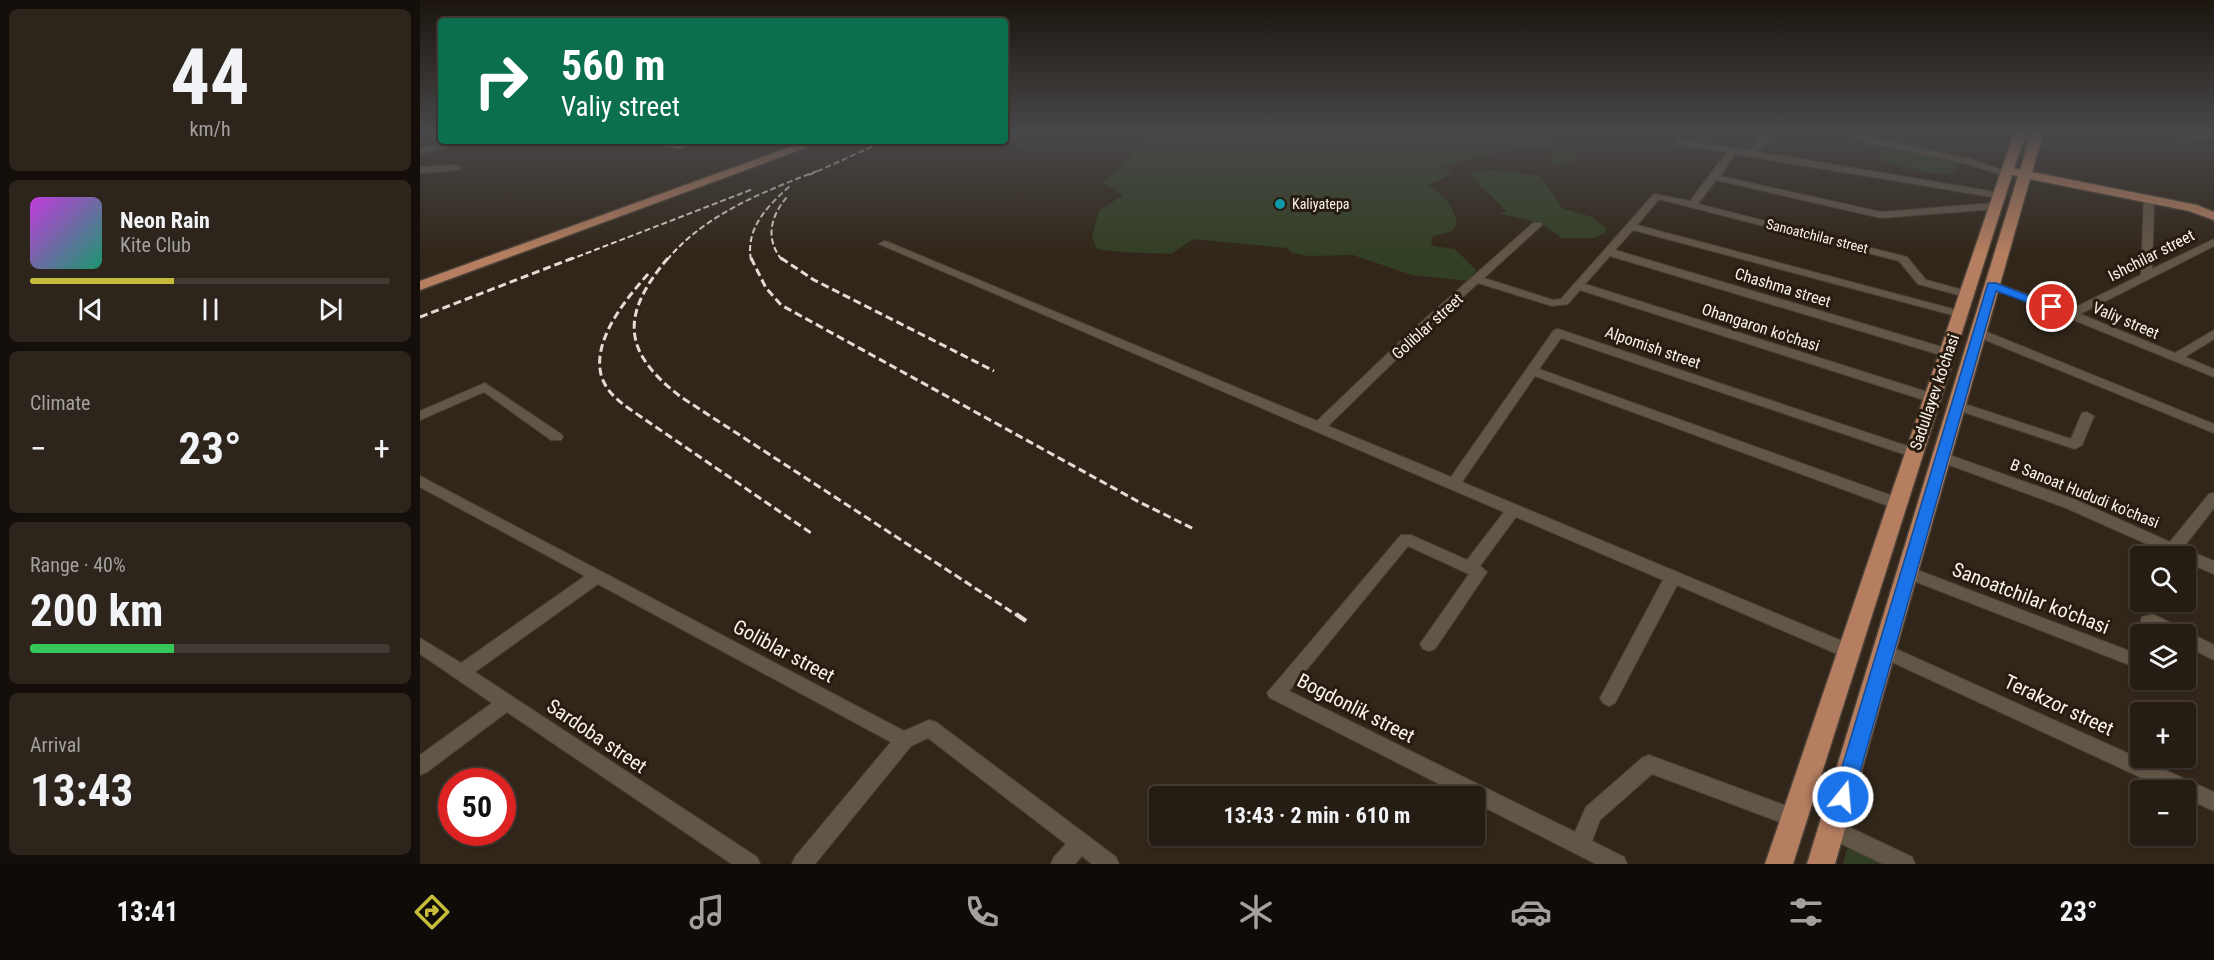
<!DOCTYPE html>
<html lang="en">
<head>
<meta charset="utf-8">
<style>
	body { margin:0; font-family:"Roboto Condensed",sans-serif; background:#2d251c; color:#f1f3f6; height:100vh; display:flex; flex-direction:column; font-size:22px; white-space:nowrap }
	* { box-sizing:border-box; margin:0 }
	p { font-size:20px; color:#a3a1a0 }
	.icon { flex:none; width:33px; height:33px; fill:none; stroke:currentColor; stroke-width:2; stroke-linecap:round; stroke-linejoin:round }
	.map { position:relative; flex:1; overflow:hidden }
	.details { display:flex; flex-direction:column; gap:9px; padding:9px; background:#140f0a; width:420px }
	.details>* { flex:none }
	.guide { position:absolute; left:18px; top:18px; width:570px; height:126px; border-radius:6px; box-shadow:0 2px 4px #0004,0 0 0 2px #423a33; background:#0b6e4f; color:#fff; overflow:hidden }
	.buttons { position:absolute; left:1710px; top:546px; display:grid; gap:12px }
	.buttons a { display:grid; place-items:center; width:66px; height:66px; border-radius:6px; background:#251c13; box-shadow:0 2px 4px #0004,0 0 0 2px #423a33; font-size:30px }
	.speed { position:absolute; left:18px; top:768px; display:flex; gap:12px; font-size:30px; font-weight:700; text-align:center }
	.speed>* { display:grid; place-content:center; width:78px; height:78px; border-radius:50%; background:#251c13; box-shadow:0 2px 4px #0004,0 0 0 2px #423a33; line-height:1 }
	.speed .limit { border:9px solid #d22; background:#fff; color:#111 }
	.pin { position:absolute; display:grid; place-items:center; width:51px; height:51px; color:#fff; margin:-26px; border:3px solid #fff; border-radius:50%; box-shadow:0 2px 6px #0007 }
	.me { position:absolute; width:66px; margin:-33px; rotate:17deg; stroke-linejoin:round; filter:drop-shadow(0 0 4px #0008) }
	.turn { display:flex; align-items:center; gap:21px; height:126px; padding:0 24px; font-size:27px }
	.turn .icon { width:78px; height:78px; stroke-width:2.5 }
	.turn b { display:block; font-size:42px; line-height:51px }
	.big { font-size:45px; font-weight:700; line-height:1.1 }
	.details .widget { flex:1; display:flex; flex-direction:column; justify-content:center; gap:9px; min-width:0; padding:0 21px; border-radius:9px; background:#2d251c }
	.details .dial { align-items:center; gap:0 }
	.dial b { font-size:78px; line-height:1 }
	.song { display:flex; align-items:center; gap:18px }
	.cover { width:72px; height:72px; border-radius:9px; background:linear-gradient(135deg,hsl(290 70% 55%),hsl(160 70% 35%)) }
	.played { height:6px; border-radius:3px; background:linear-gradient(90deg,#c7bb3c 40%,#423a33 40%) }
	.keys { display:flex; justify-content:space-around; direction:ltr }
	.heat { display:flex; justify-content:space-between; align-items:center; font-size:33px; direction:ltr }
	.charge { height:9px; border-radius:4px; background:linear-gradient(90deg,#34c759 40%,#423a33 0) }
	.trip { position:absolute; left:729px; top:786px; width:336px; height:60px; border-radius:6px; background:#251c13; box-shadow:0 2px 4px #0004,0 0 0 2px #423a33; font-weight:700; line-height:60px; text-align:center }
	.dock { display:flex; height:96px; justify-content:space-around; align-items:center; background:#0f0b08; color:#a3a1a0 }
	.dock .icon { width:42px; height:42px }
	.dock .selected { color:#c7bb3c }
	.dock b { font-size:27px; color:#f1f3f6 }
	main { display:flex; flex:1; min-height:0 }
	.map>svg:first-child { display:block }
</style>
</head>
<body>
<main>
<section class="details">
<div class="widget dial"><b>44</b><p>km/h</p></div>
<div class="widget">
<div class="song"><i class="cover"></i><div><b>Neon Rain</b><p>Kite Club</p></div></div>
<div class="played"></div>
<div class="keys"><svg class="icon" aria-label="previous" viewBox="0 0 24 24"><path d="M18 5L8 12l10 7zM5 5v14"/></svg><svg class="icon" aria-label="pause" viewBox="0 0 24 24"><path d="M8 5v14M16 5v14"/></svg><svg class="icon" aria-label="next" viewBox="0 0 24 24"><path d="M6 5l10 7-10 7zM19 5v14"/></svg></div>
</div>
<div class="widget"><p>Climate</p>
<div class="heat"><a>−</a><b class="big">23°</b><a>+</a></div>
</div>
<div class="widget"><p>Range · 40%</p><b class="big">200 km</b><div class="charge"></div></div>
<div class="widget"><p>Arrival</p><b class="big">13:43</b></div>
</section>
<div class="map">
<svg width="1794" height="864" viewBox="0 0 1794 864">
	<rect width="100%" height="100%" fill="#312619"/>
	<g fill="#333f24">
		<path d="M729,133H1121L1129,146L1068,154L1025,166L1033,174L1008,185C1024,197 1033,203 1037,224L1031,232L1013,236L1011,243L1013,246L1035,249L1056,270L1049,281L992,275L933,255L889,256L872,253L867,248L773,239L751,254L701,252L677,249L672,236L679,211L703,195L683,183L728,139Z"/>
		<polygon points="1137,145 1143,145 1155,152 1154,161 1132,165 1130,150"/>
		<polygon points="1478,148 1528,159 1540,167 1531,175 1501,172 1462,161 1459,150"/>
		<polygon points="1078,170 1121,176 1142,208 1172,217 1186,228 1186,232 1175,238 1142,238 1120,223 1078,213 1087,212 1050,175 1057,171"/>
		<polygon points="1429,843 1473,864 1423,864"/>
	</g>
	<polygon fill="#c48b83" points="236,141 278,141 260,149 236,145"/>
	<g fill="none" stroke-linecap="round" stroke-linejoin="round">
		<defs>
			<g id="minor">
				<polygon points="1344,133 1352,133 1338,152 1581,193 1583,195 1578,198 1315,154 1300,176 1461,212 1575,203 1580,206 1575,209 1461,218 1296,180 1278,204 1487,257 1506,280 1550,292 1550,296 1546,297 1498,284 1479,261 1239,199 1217,225 1544,312 1544,316 1536,316 1213,230 1195,250 1532,350 1534,353 1532,356 1524,356 1190,256 1165,284 1517,395 1518,398 1517,401 1507,401 1160,290 1148,304 1132,306 1058,283 995,341 908,426 1031,477 1134,330 1138,329 1499,450 1501,453 1499,456 1489,456 1141,338 1119,369 1481,499 1483,503 1481,507 1471,507 1115,376 1042,482 1434,646 1437,651 1434,656 1428,658 1422,656 1257,585 1195,703 1189,706 1183,703 1180,698 1243,580 1096,517 1060,566 1067,572 1015,649 1009,651 1003,649 1000,644 1049,574 988,546 869,691 1155,832 1166,807 1222,758 1229,755 1380,811 1383,818 1380,825 1373,827 1232,774 1180,820 1172,841 1204,857 1207,864 1176,864 1054,802 1054,796 1043,796 850,698 847,693 981,535 991,535 1047,560 1084,512 459,244 464,241 468,242 897,421 987,335 1113,223 1121,223 1122,225 1064,278 1133,300 1141,299 1234,194 1270,201 1307,152 1261,145 1258,144 1258,140 1330,151"/>
				<polygon points="1752,133 1794,133 1794,138 1756,136"/>
				<polygon points="1437,135 1550,159 1591,173 1586,176 1548,164 1434,140 1434,136"/>
				<polygon points="23,143 27,146 26,148 0,154 0,148"/>
				<polygon points="36,165 41,168 39,170 0,173 0,167"/>
				<polygon points="1729,196 1734,199 1732,269 1794,239 1794,246 1660,314 1755,353 1794,330 1794,339 1765,357 1794,369 1794,377 1567,285 1568,283 1576,283 1650,310 1721,275 1724,199"/>
				<polygon points="1557,328 1794,424 1794,433 1553,335 1551,332 1553,329"/>
				<polygon points="65,383 141,434 143,437 141,440 131,440 64,392 0,420 0,411"/>
				<polygon points="1536,401 1651,439 1662,413 1667,412 1674,416 1662,445 1655,449 1531,408 1529,405 1531,402"/>
				<polygon points="1521,452 1656,500 1750,542 1789,494 1794,493 1794,508 1763,548 1794,561 1794,574 1766,562 1766,556 1754,556 1646,508 1516,460 1514,457"/>
				<polygon points="0,476 484,731 509,720 516,722 696,857 699,864 672,864 662,856 655,864 631,864 634,857 646,844 508,738 491,746 395,864 372,864 375,857 471,742 178,584 55,672 337,857 340,864 312,864 87,712 7,772 0,775 0,755 72,703 0,654 0,638 41,663 165,576 0,487"/>
				<polygon points="1487,566 1720,655 1720,669 1481,576 1479,572 1481,568"/>
				<polygon points="1733,614 1794,645 1794,660 1766,646 1766,634 1745,634 1735,630 1734,634 1720,634 1720,639 1718,634 1722,617"/>
				<polygon points="1465,644 1794,792 1794,811 1766,798 1766,790 1748,790 1459,656 1456,651 1459,646"/>
				<path d="M1387,769L1430,791L1433,797L1430,803L1423,806C1410,801 1383,791 1377,778L1380,772Z"/>
				<polygon points="1412,819 1492,857 1495,864 1463,864 1405,836 1402,829 1405,822"/>
			</g>
			<g id="major">
				<polygon points="1594,133 1606,133 1594,168 1600,170 1611,133 1623,133 1612,172 1777,205 1794,212 1794,220 1769,211 1610,179 1415,864 1387,864 1598,176 1592,175 1373,864 1345,864"/>
				<polygon points="387,141 404,141 0,290 0,281"/>
			</g>
		</defs>
		<use href="#minor" stroke="#4b4137" stroke-width="2"/>
		<use href="#major" stroke="#4b4137" stroke-width="3"/>
		<use href="#minor" fill="#625647" fill-rule="evenodd"/>
		<use href="#major" fill="#b57e60" fill-rule="evenodd"/>
		<g stroke="#e4dcd2" stroke-width="2" stroke-dasharray="6 3" stroke-linecap="butt">
			<polyline points="389,175 458,144"/>
			<polyline points="149,260 333,189"/>
			<path d="M247,260C285,214 343,192 397,171"/>
			<path d="M331,260C325,227 349,205 371,185"/>
			<path d="M362,260C345,239 350,217 367,197"/>
		</g>
		<g stroke="#e4dcd2" stroke-width="3" stroke-dasharray="8 4" stroke-linecap="butt">
			<path d="M248,258C200,315 202,352 261,397L598,616"/>
			<polyline points="331,258 346,288 361,305 719,502 774,529"/>
			<polyline points="361,258 394,280 574,371"/>
			<path d="M228,274C206,299 170,342 182,378C188,394 201,403 214,412L391,533"/>
			<polyline points="0,317 153,258"/>
		</g>
		<polyline stroke="#e4dcd2" stroke-width="4.5" stroke-dasharray="13 6" stroke-linecap="butt" points="596,614 606,621"/>
	</g>
	<linearGradient id="sky" x2="0" y2="1"><stop stop-color="#1b150e"/><stop offset="0.52" stop-color="#484749"/><stop offset="1" stop-color="#484749" stop-opacity="0"/></linearGradient>
	<rect width="1794" height="254" fill="url(#sky)"/>
	<polygon fill="#1a73e8" stroke="#114b97" stroke-width="1.5" points="1568,283 1576,283 1638,307 1628,310 1576,291 1433,797 1430,803 1423,806 1416,803 1413,797"/>
	<circle fill="#0f9aa8" stroke="#271c10" stroke-width="2" cx="860" cy="204" r="6"/>
	<g text-anchor="middle" stroke-width="6" stroke-linejoin="round" paint-order="stroke">
		<g font-size="14" fill="#fbf3ea" stroke="#271c10" text-anchor="start">
			<text x="872" y="209">Kaliyatepa</text>
		</g>
		<g font-size="14" fill="#fbf3ea" stroke="#271c10">
			<text transform="translate(1397 236) rotate(14)" y="5">Sanoatchilar street</text>
		</g>
		<g font-size="16" fill="#fbf3ea" stroke="#271c10">
			<text transform="translate(1731 255) rotate(-27)" y="6">Ishchilar street</text>
			<text transform="translate(1363 287) rotate(17)" y="6">Chashma street</text>
			<text transform="translate(1706 320) rotate(23)" y="6">Valiy street</text>
			<text transform="translate(1007 326) rotate(-42)" y="6">Goliblar street</text>
			<text transform="translate(1341 327) rotate(18)" y="6">Ohangaron ko'chasi</text>
			<text transform="translate(1233 347) rotate(19)" y="6">Alpomish street</text>
			<text transform="translate(1514 392) rotate(-71)" y="6">Sadullayev ko'chasi</text>
			<text transform="translate(1665 493) rotate(22)" y="6">B Sanoat Hududi ko'chasi</text>
		</g>
		<g font-size="20" fill="#fbf3ea" stroke="#271c10">
			<text transform="translate(1611 598) rotate(21)" y="7">Sanoatchilar ko'chasi</text>
			<text transform="translate(364 651) rotate(28)" y="7">Goliblar street</text>
			<text transform="translate(1639 705) rotate(25)" y="7">Terakzor street</text>
			<text transform="translate(936 708) rotate(27)" y="7">Bogdonlik street</text>
			<text transform="translate(177 736) rotate(34)" y="7">Sardoba street</text>
		</g>
	</g>
</svg>
<div class="buttons">
<a><svg class="icon" aria-label="search" viewBox="0 0 24 24"><circle cx="10" cy="10" r="6"/><path d="M15 15l6 6"/></svg></a>
<a><svg class="icon" aria-label="layers" viewBox="0 0 24 24"><path d="M12 4l9 5-9 5-9-5zM3 14l9 5 9-5"/></svg></a>
<a>+</a>
<a>−</a>
</div>
<div class="speed"><div class="limit">50</div></div>
<div class="pin" style="left:1632px;top:307px;background:#d93025"><svg class="icon" aria-label="arrive" viewBox="0 0 24 24"><path d="M6 21V4h12l-3 4 3 4H6"/></svg></div>
<svg class="me" style="left:1423px;top:797px" viewBox="-20 -20 40 40"><circle r="17" fill="#1a73e8" stroke="#fff" stroke-width="3"/><path d="M0-11L8 9 0 5-8 9z" fill="#fff"/></svg>
<div class="trip">13:43 · 2 min · 610 m</div>
<div class="guide">
<div class="turn"><svg class="icon" aria-label="right" viewBox="0 0 24 24"><path d="M7 20v-9h11M14 6l5 5-5 5"/></svg><div><b>560 m</b>Valiy street</div></div>
</div>
</div>
</main>
<nav class="dock">
<b>13:41</b>
<svg class="icon selected" aria-label="directions" viewBox="0 0 24 24"><path d="M12 3l9 9-9 9-9-9zM9 14v-3h6M13 9l2 2-2 2"/></svg>
<svg class="icon" aria-label="music" viewBox="0 0 24 24"><path d="M9 18V5l10-2v13"/><circle cx="6" cy="18" r="3"/><circle cx="16" cy="16" r="3"/></svg>
<svg class="icon" aria-label="phone" viewBox="0 0 24 24"><path d="M5 4h4l2 5-3 2q2 4 5 5l2-3 5 2v4C11 20 4 13 5 4z"/></svg>
<svg class="icon" aria-label="climate" viewBox="0 0 24 24"><path d="M12 3v18M4 7l16 10M4 17L20 7"/></svg>
<svg class="icon" aria-label="car" viewBox="0 0 24 24"><path d="M5 17H2v-5l4-1 3-4h7l3 4 3 1v5h-3M9 17h6M6 11h13"/><circle cx="7" cy="17" r="2"/><circle cx="17" cy="17" r="2"/></svg>
<svg class="icon" aria-label="filters" viewBox="0 0 24 24"><path d="M4 7h16M4 17h16"/><circle cx="9" cy="7" r="2"/><circle cx="15" cy="17" r="2"/></svg>
<b>23°</b>
</nav>
</body>
</html>
